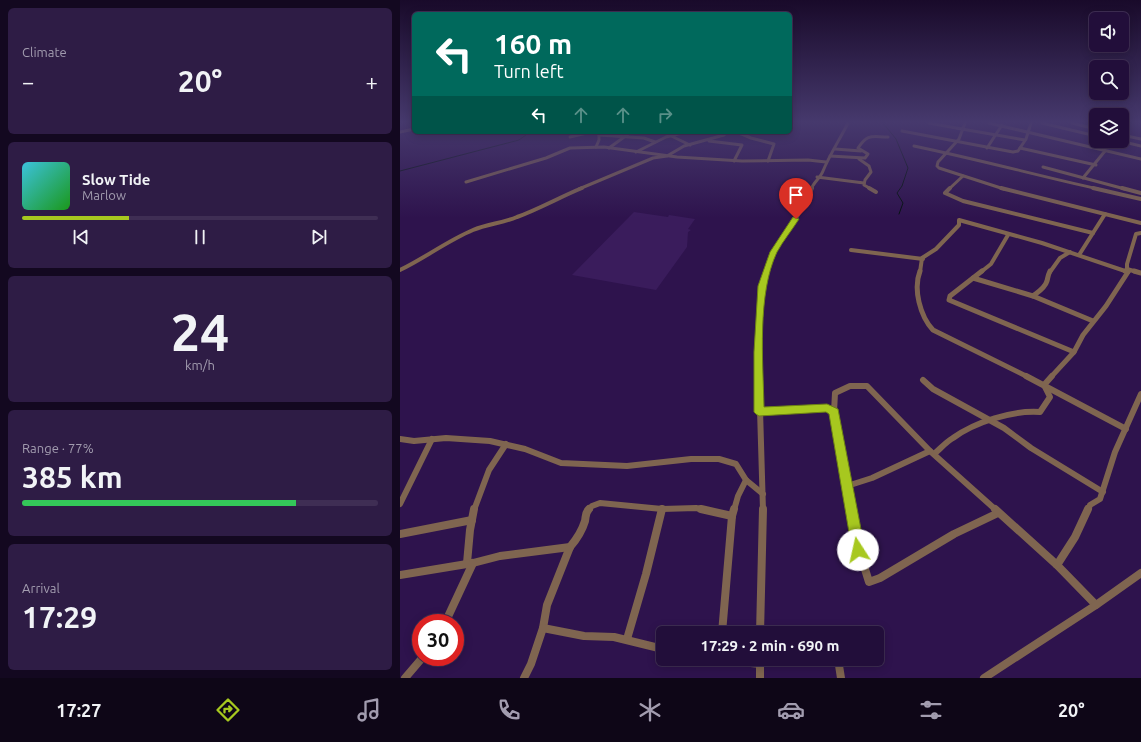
<!DOCTYPE html>
<html lang="en">
<head>
<meta charset="utf-8">
<style>
	body { margin:0; font-family:Ubuntu,sans-serif; background:#2e1c45; color:#f1f3f6; height:100vh; display:flex; flex-direction:column; font-size:15px; white-space:nowrap }
	* { box-sizing:border-box; margin:0 }
	p { font-size:13px; color:#a29caf }
	.icon { flex:none; width:22px; height:22px; fill:none; stroke:currentColor; stroke-width:2; stroke-linecap:round; stroke-linejoin:round }
	.map { position:relative; flex:1; overflow:hidden }
	.panel { display:flex; flex-direction:column; gap:8px; padding:8px; background:#130820; width:400px }
	.panel>* { flex:none }
	.guide { position:absolute; left:12px; top:12px; width:380px; height:122px; border-radius:6px; box-shadow:0 2px 10px #0003,0 0 0 1px #3f2e54; background:#00695c; color:#fff; overflow:hidden }
	.controls { position:absolute; left:689px; top:12px; display:grid; gap:8px }
	.controls a { display:grid; place-items:center; width:40px; height:40px; border-radius:6px; background:#220e3a; box-shadow:0 2px 10px #0003,0 0 0 1px #3f2e54; font-size:20px }
	.speed { position:absolute; left:12px; top:614px; display:flex; gap:8px; font-size:20px; font-weight:700; text-align:center }
	.speed>* { display:grid; place-content:center; width:52px; height:52px; border-radius:50%; background:#220e3a; box-shadow:0 2px 10px #0003,0 0 0 1px #3f2e54; line-height:1 }
	.speed .limit { border:6px solid #d22; background:#fff; color:#111 }
	.pin { position:absolute; display:grid; place-items:center; width:34px; height:34px; color:#fff; margin:-41px -17px; border-radius:50% 50% 50% 0; rotate:-45deg; box-shadow:0 0 4px #0007 }
	.pin .icon { rotate:45deg }
	.me { position:absolute; width:44px; margin:-22px; rotate:350deg; stroke-linejoin:round; filter:drop-shadow(0 0 3px #0008) }
	.turn { display:flex; align-items:center; gap:14px; height:84px; padding:0 16px; font-size:18px }
	.turn .icon { width:52px; height:52px; stroke-width:2.5 }
	.turn b { display:block; font-size:28px; line-height:34px }
	.lanes { display:flex; align-items:center; height:38px; padding:0 16px; background:#0003; justify-content:center; gap:20px; direction:ltr }
	.lanes .off { opacity:.35 }
	.big { font-size:30px; font-weight:600; line-height:1.1 }
	.panel .tile { flex:1; display:flex; flex-direction:column; justify-content:center; gap:6px; min-width:0; padding:0 14px; border-radius:6px; background:#2e1c45 }
	.panel .dial { align-items:center; gap:0 }
	.dial b { font-size:52px; line-height:1 }
	.song { display:flex; align-items:center; gap:12px }
	.cover { width:48px; height:48px; border-radius:6px; background:linear-gradient(135deg,hsl(190 70% 55%),hsl(120 70% 35%)) }
	.played { height:4px; border-radius:2px; background:linear-gradient(90deg,#a7c81f 30%,#3f2e54 30%) }
	.keys { display:flex; justify-content:space-around; direction:ltr }
	.heat { display:flex; justify-content:space-between; align-items:center; font-size:22px; direction:ltr }
	.charge { height:6px; border-radius:3px; background:linear-gradient(90deg,#34c759 77%,#3f2e54 0) }
	.trip { position:absolute; left:256px; top:626px; width:228px; height:40px; border-radius:6px; background:#220e3a; box-shadow:0 2px 10px #0003,0 0 0 1px #3f2e54; font-weight:600; line-height:40px; text-align:center }
	.dock { display:flex; height:64px; justify-content:space-around; align-items:center; background:#0e0617; color:#a29caf }
	.dock .icon { width:28px; height:28px }
	.dock .current { color:#a7c81f }
	.dock b { font-size:18px; color:#f1f3f6 }
	main { display:flex; flex:1; min-height:0 }
	.map>svg:first-child { display:block }
</style>
</head>
<body>
<main>
<section class="panel">
<div class="tile"><p>Climate</p>
<div class="heat"><a>−</a><b class="big">20°</b><a>+</a></div>
</div>
<div class="tile">
<div class="song"><i class="cover"></i><div><b>Slow Tide</b><p>Marlow</p></div></div>
<div class="played"></div>
<div class="keys"><svg class="icon" aria-label="previous" viewBox="0 0 24 24"><path d="M18 5L8 12l10 7zM5 5v14"/></svg><svg class="icon" aria-label="pause" viewBox="0 0 24 24"><path d="M8 5v14M16 5v14"/></svg><svg class="icon" aria-label="next" viewBox="0 0 24 24"><path d="M6 5l10 7-10 7zM19 5v14"/></svg></div>
</div>
<div class="tile dial"><b>24</b><p>km/h</p></div>
<div class="tile"><p>Range · 77%</p><b class="big">385 km</b><div class="charge"></div></div>
<div class="tile"><p>Arrival</p><b class="big">17:29</b></div>
</section>
<div class="map">
<svg width="741" height="678" viewBox="0 0 741 678">
	<rect width="100%" height="100%" fill="#2e134d"/>
	<polygon fill="#3a1c5c" points="234,212 268,217 269,215 295,219 288,229 291,230 288,232 287,247 256,290 172,275"/>
	<g fill="none" stroke-linecap="round" stroke-linejoin="round">
		<g stroke="#02100d" stroke-width="1">
			<polyline points="483,123 496,139 508,168 502,186 497,193 503,203 499,214"/>
			<polyline points="0,171 119,140 130,132"/>
		</g>
		<g stroke="#7f6550" stroke-width="3">
			<polyline points="529,123 562,129"/>
			<polyline points="565,123 559,139 538,162 537,166 539,168 604,189"/>
			<polyline points="589,123 741,159"/>
			<polyline points="642,123 696,136"/>
			<polyline points="672,123 696,129"/>
			<polyline points="562,129 625,140"/>
			<polyline points="502,131 613,152 618,151 626,139 631,123"/>
			<polyline points="0,132 14,129"/>
			<polyline points="263,132 290,145"/>
			<polyline points="337,132 351,138 374,144 368,161"/>
			<polyline points="199,135 244,138 255,142"/>
			<polyline points="722,135 741,139"/>
			<polyline points="170,137 191,132"/>
			<polyline points="309,141 342,145 334,161"/>
			<polyline points="720,141 741,146"/>
			<path d="M514,146C576,159 636,175 698,189"/>
			<polyline points="196,147 199,140 199,133"/>
			<polyline points="209,148 231,132"/>
			<polyline points="587,148 602,125"/>
			<polyline points="620,148 696,165"/>
			<polyline points="435,149 461,151"/>
			<polyline points="236,152 266,137 286,132"/>
			<path d="M430,156L465,158L468,154L458,148C468,133 472,137 488,137"/>
			<polyline points="459,159 469,166 471,172 465,180 464,185 471,189"/>
			<polyline points="643,167 725,189"/>
			<polyline points="417,177 464,183"/>
			<polyline points="683,178 705,151"/>
			<polyline points="66,182 146,158 170,148 204,147 277,157 342,161 408,160 426,162"/>
			<polyline points="179,189 253,158 267,156 284,146 324,135 327,132"/>
			<path d="M411,189C414,182 421,177 423,171C430,154 440,139 448,123"/>
			<polyline points="549,189 563,176"/>
		</g>
		<g stroke="#7f6550" stroke-width="4">
			<polyline points="469,188 476,192"/>
			<polyline points="550,188 545,193 563,201 693,233"/>
			<polyline points="601,188 741,223"/>
			<polyline points="693,188 741,199"/>
			<polyline points="722,188 741,193"/>
			<polyline points="451,250 523,259"/>
			<polyline points="679,255 705,214"/>
			<polyline points="727,269 727,264 736,234 741,233"/>
			<path d="M0,270C25,258 47,241 73,230C87,224 103,223 117,217C139,209 160,197 182,188"/>
			<path d="M367,272C371,260 375,249 382,238C393,221 405,208 412,188"/>
			<polyline points="520,272 522,258 536,249 559,225 559,220 642,243 728,272"/>
			<polyline points="581,272 591,264 608,235"/>
			<polyline points="650,272 660,258 670,252"/>
			<polyline points="728,272 727,269 737,272"/>
		</g>
		<g stroke="#7f6550" stroke-width="5">
			<path d="M520,271C513,289 520,316 533,330L628,377"/>
			<polyline points="582,271 550,296 549,300 674,352"/>
			<polyline points="725,271 728,271"/>
			<polyline points="734,271 741,273"/>
			<path d="M573,278L633,296C638,292 645,288 647,281C648,277 648,275 650,271"/>
			<polyline points="633,296 693,321"/>
			<path d="M359,377C358,345 357,301 367,271"/>
			<polyline points="651,377 674,352 683,335 706,306 728,272"/>
		</g>
		<g stroke="#7f6550" stroke-width="6">
			<polyline points="359,376 363,510"/>
			<polyline points="626,376 726,429"/>
			<polyline points="523,380 533,389 604,428 631,448 703,492"/>
			<polyline points="359,412 427,408 434,412 452,510"/>
			<polyline points="434,412 435,393 450,386 467,386 530,451 596,510"/>
			<polyline points="0,439 14,441 46,438 90,441 125,449 161,463 227,466 291,459 319,459 336,464 346,480 363,494"/>
			<path d="M534,454C540,449 546,442 553,438C575,422 613,410 640,412L650,397L644,385L652,376"/>
			<polyline points="447,486 472,478 530,451"/>
			<polyline points="0,504 32,439"/>
			<polyline points="74,510 89,470 106,444"/>
			<polyline points="188,510 192,506 200,503 262,509 296,508 306,510"/>
			<polyline points="334,510 338,496 346,480"/>
			<polyline points="688,510 690,505 700,499 715,452 741,394"/>
		</g>
		<g stroke="#7f6550" stroke-width="8">
			<polyline points="301,509 332,516"/>
			<polyline points="452,509 459,550 469,582 480,578 554,534 598,513"/>
			<polyline points="595,509 657,565 696,605"/>
			<polyline points="0,534 72,520"/>
			<polyline points="67,563 70,530 74,509"/>
			<polyline points="657,565 675,537 688,509"/>
			<polyline points="0,575 73,563 100,556 170,547"/>
			<polyline points="45,623 73,563"/>
			<path d="M143,628L147,605L170,547C176,540 182,531 185,521C186,516 185,513 189,509"/>
			<polyline points="322,633 332,516 334,509"/>
			<polyline points="360,633 363,509"/>
			<polyline points="227,639 246,574 262,509"/>
			<polyline points="314,659 360,664"/>
			<polyline points="360,659 360,678"/>
			<polyline points="438,659 441,678"/>
			<polyline points="5,678 23,657"/>
			<polyline points="124,678 131,664 143,628 184,636 214,637 263,649"/>
			<polyline points="584,678 696,605 741,573"/>
		</g>
	</g>
	<polygon fill="#423f7a" points="696,136 696,141 694,140"/>
	<linearGradient id="sky" x2="0" y2="1"><stop stop-color="#190a2a"/><stop offset="0.56" stop-color="#46396d"/><stop offset="1" stop-color="#46396d" stop-opacity="0"/></linearGradient>
	<rect width="741" height="218" fill="url(#sky)"/>
	<path fill="#a7c81f" stroke="#6d8214" d="M393,217L399,219C392,230 383,241 377,252C357,294 363,361 364,407L427,404L438,409L465,550L463,555L458,557L454,555L452,550L429,414L426,412L359,416L356,414L354,412V352L358,286L370,252Z"/>
</svg>
<div class="controls">
<a><svg class="icon" aria-label="sound" viewBox="0 0 24 24"><path d="M4 9h4l5-4v14l-5-4H4zM17 9q2 3 0 6"/></svg></a>
<a><svg class="icon" aria-label="search" viewBox="0 0 24 24"><circle cx="10" cy="10" r="6"/><path d="M15 15l6 6"/></svg></a>
<a><svg class="icon" aria-label="layers" viewBox="0 0 24 24"><path d="M12 4l9 5-9 5-9-5zM3 14l9 5 9-5"/></svg></a>
</div>
<div class="speed"><div class="limit">30</div></div>
<div class="pin" style="left:396px;top:219px;background:#d93025"><svg class="icon" aria-label="arrive" viewBox="0 0 24 24"><path d="M6 21V4h12l-3 4 3 4H6"/></svg></div>
<svg class="me" style="left:458px;top:550px" viewBox="-20 -20 40 40"><circle r="19" fill="#fff"/><path d="M0-13L10 11 0 6-10 11z" fill="#a7c81f"/></svg>
<div class="trip">17:29 · 2 min · 690 m</div>
<div class="guide">
<div class="turn"><svg class="icon" aria-label="left" viewBox="0 0 24 24"><path d="M17 20v-9H6M10 6l-5 5 5 5"/></svg><div><b>160 m</b>Turn left</div></div>
<div class="lanes"><svg class="icon" aria-label="left" viewBox="0 0 24 24"><path d="M17 20v-9H6M10 6l-5 5 5 5"/></svg><svg class="icon off" aria-label="ahead" viewBox="0 0 24 24"><path d="M12 20V5M6 11l6-6 6 6"/></svg><svg class="icon off" aria-label="ahead" viewBox="0 0 24 24"><path d="M12 20V5M6 11l6-6 6 6"/></svg><svg class="icon off" aria-label="right" viewBox="0 0 24 24"><path d="M7 20v-9h11M14 6l5 5-5 5"/></svg></div>
</div>
</div>
</main>
<nav class="dock">
<b>17:27</b>
<svg class="icon current" aria-label="directions" viewBox="0 0 24 24"><path d="M12 3l9 9-9 9-9-9zM9 14v-3h6M13 9l2 2-2 2"/></svg>
<svg class="icon" aria-label="music" viewBox="0 0 24 24"><path d="M9 18V5l10-2v13"/><circle cx="6" cy="18" r="3"/><circle cx="16" cy="16" r="3"/></svg>
<svg class="icon" aria-label="phone" viewBox="0 0 24 24"><path d="M5 4h4l2 5-3 2q2 4 5 5l2-3 5 2v4C11 20 4 13 5 4z"/></svg>
<svg class="icon" aria-label="climate" viewBox="0 0 24 24"><path d="M12 3v18M4 7l16 10M4 17L20 7"/></svg>
<svg class="icon" aria-label="car" viewBox="0 0 24 24"><path d="M5 17H2v-5l4-1 3-4h7l3 4 3 1v5h-3M9 17h6M6 11h13"/><circle cx="7" cy="17" r="2"/><circle cx="17" cy="17" r="2"/></svg>
<svg class="icon" aria-label="filters" viewBox="0 0 24 24"><path d="M4 7h16M4 17h16"/><circle cx="9" cy="7" r="2"/><circle cx="15" cy="17" r="2"/></svg>
<b>20°</b>
</nav>
</body>
</html>
